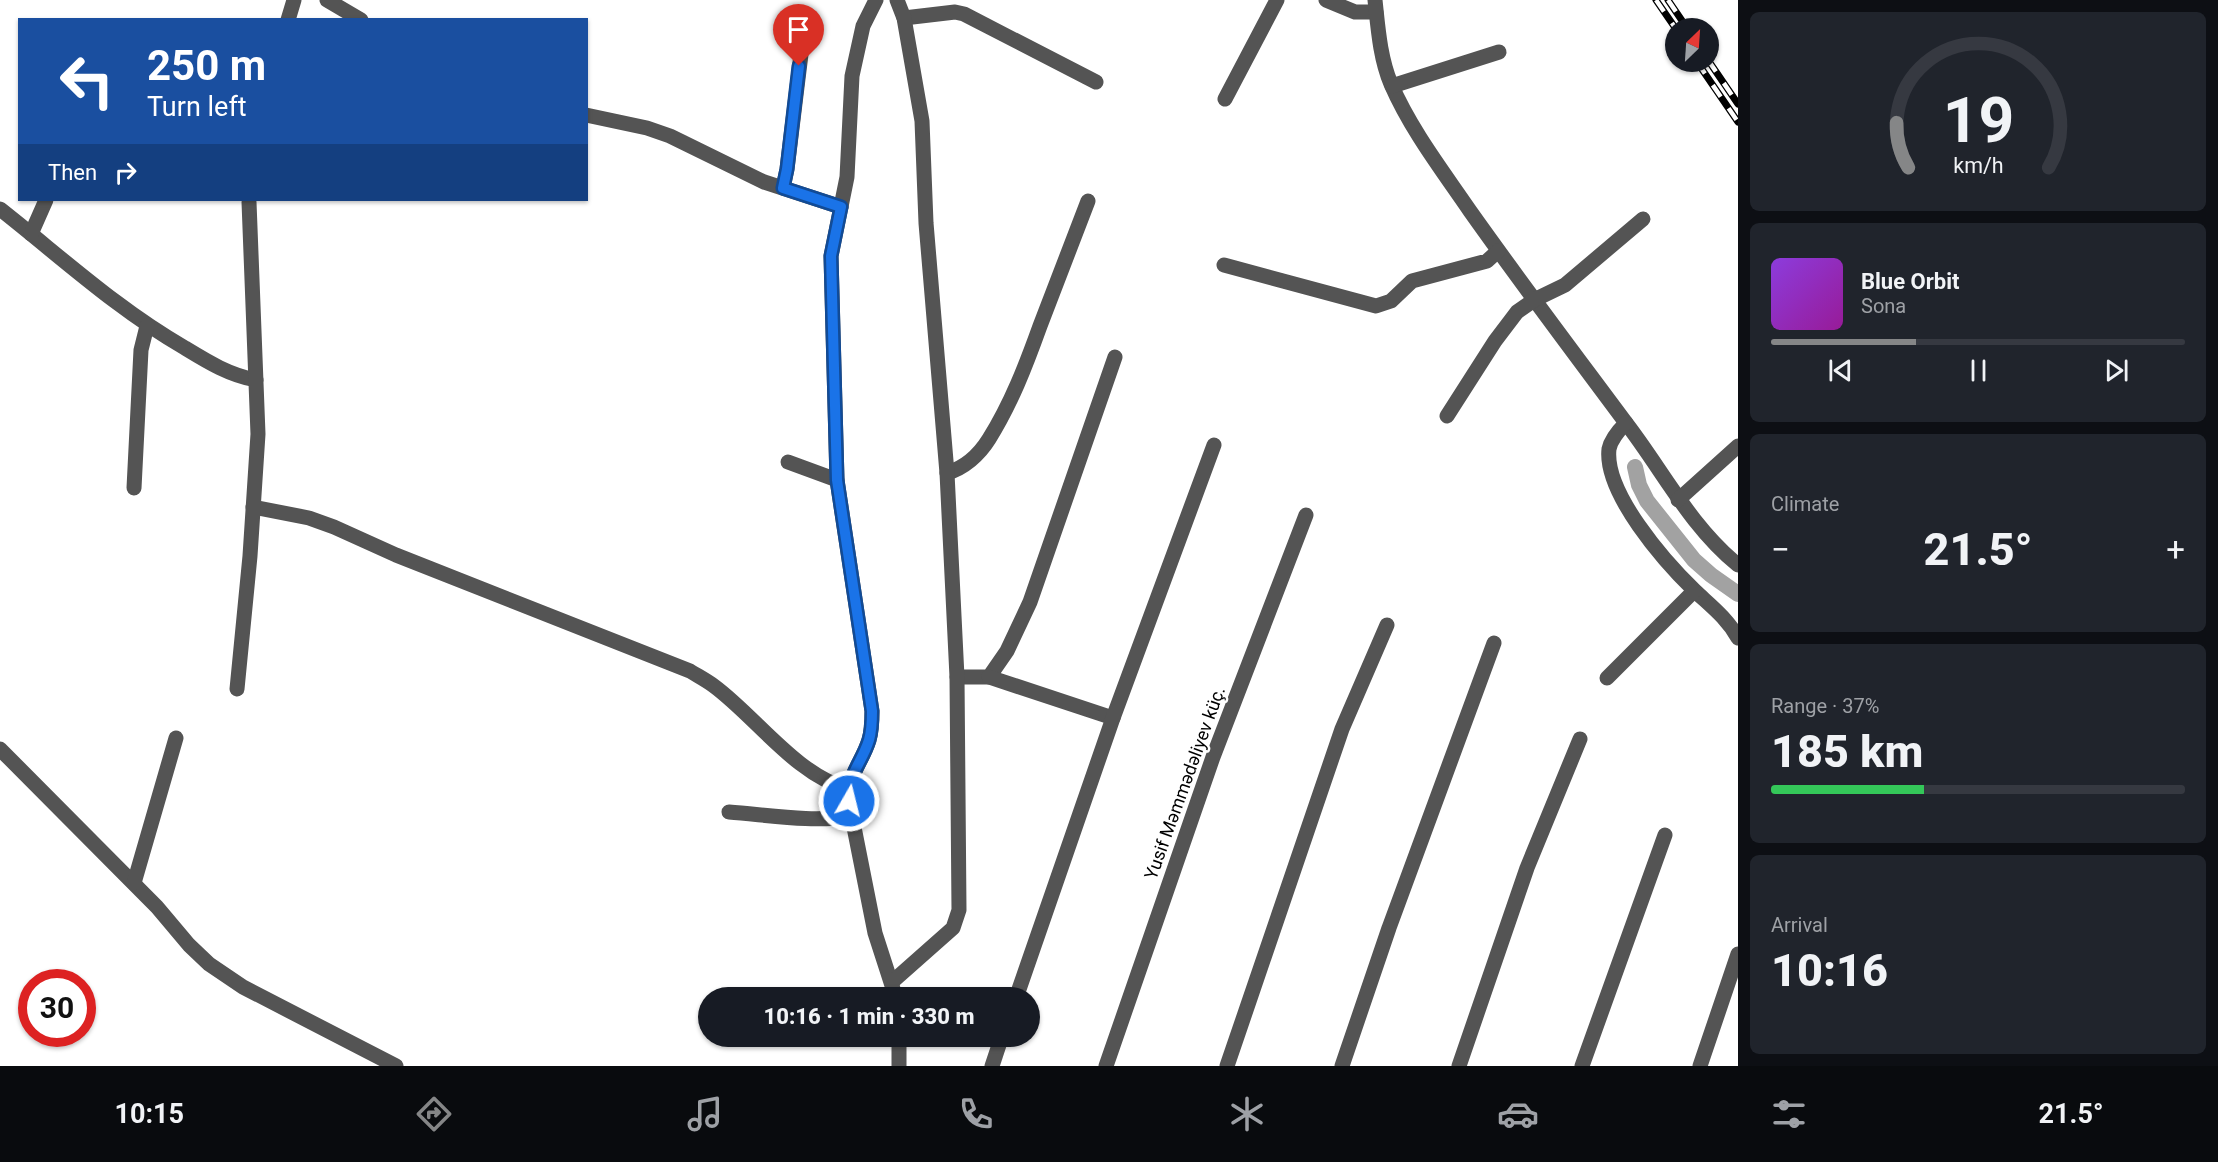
<!DOCTYPE html>
<html lang="en">
<head>
<meta charset="utf-8">
<style>
	body { margin:0; font-family:Roboto,sans-serif; background:#20242c; color:#f1f3f6; height:100vh; display:flex; flex-direction:column; font-size:22px; white-space:nowrap }
	* { box-sizing:border-box; margin:0 }
	p { font-size:20px; color:#9ea1a6 }
	.icon { flex:none; width:33px; height:33px; fill:none; stroke:currentColor; stroke-width:2; stroke-linecap:round; stroke-linejoin:round }
	.map { position:relative; flex:1; overflow:hidden }
	.sheet { display:flex; flex-direction:column; gap:12px; padding:12px; background:#0d0f14; width:480px }
	.sheet>* { flex:none }
	.top-card { position:absolute; left:18px; top:18px; width:570px; height:183px; border-radius:0px; box-shadow:0 2px 4px #0004; background:#1a4fa0; color:#fff; overflow:hidden }
	.needle { width:39px; rotate:25deg }
	.tools { position:absolute; left:1665px; top:18px; display:grid; gap:12px }
	.tools a { display:grid; place-items:center; width:54px; height:54px; border-radius:50%; background:#171b24; box-shadow:0 2px 4px #0004; font-size:30px }
	.speed { position:absolute; left:18px; top:969px; display:flex; gap:12px; font-size:30px; font-weight:700; text-align:center }
	.speed>* { display:grid; place-content:center; width:78px; height:78px; border-radius:50%; background:#171b24; box-shadow:0 2px 4px #0004; line-height:1 }
	.speed .limit { border:9px solid #d22; background:#fff; color:#111 }
	.pin { position:absolute; display:grid; place-items:center; width:51px; height:51px; color:#fff; margin:-62px -26px; border-radius:50% 50% 50% 0; rotate:-45deg; box-shadow:0 0 6px #0007 }
	.pin .icon { rotate:45deg }
	.me { position:absolute; width:66px; margin:-33px; rotate:8deg; stroke-linejoin:round; filter:drop-shadow(0 0 4px #0008) }
	.turn { display:flex; align-items:center; gap:21px; height:126px; padding:0 30px; font-size:27px }
	.turn .icon { width:78px; height:78px; stroke-width:2.5 }
	.turn b { display:block; font-size:42px; line-height:51px }
	.then { display:flex; align-items:center; height:57px; padding:0 30px; background:#0003; gap:12px; font-size:22px }
	.big { font-size:45px; font-weight:800; line-height:1.1 }
	.sheet .card { flex:1; display:flex; flex-direction:column; justify-content:center; gap:9px; min-width:0; padding:0 21px; border-radius:9px; background:#20242c }
	.sheet .dial { align-items:center; gap:0 }
	.dial svg { height:156px; overflow:visible; fill:none; stroke:#363941; stroke-width:7; stroke-linecap:round; text-anchor:middle }
	.dial text { fill:#f1f3f6; stroke:none }
	.song { display:flex; align-items:center; gap:18px }
	.cover { width:72px; height:72px; border-radius:9px; background:linear-gradient(135deg,hsl(270 70% 55%),hsl(300 70% 35%)) }
	.played { height:6px; border-radius:3px; background:linear-gradient(90deg,#858687 35%,#363941 35%) }
	.keys { display:flex; justify-content:space-around; direction:ltr }
	.heat { display:flex; justify-content:space-between; align-items:center; font-size:33px; direction:ltr }
	.charge { height:9px; border-radius:4px; background:linear-gradient(90deg,#34c759 37%,#363941 0) }
	.trip { position:absolute; left:698px; top:987px; width:342px; height:60px; border-radius:30px; background:#171b24; box-shadow:0 2px 4px #0004; font-weight:800; line-height:60px; text-align:center }
	.tab-bar { display:flex; height:96px; justify-content:space-around; align-items:center; background:#090b0e; color:#9ea1a6 }
	.tab-bar .icon { width:42px; height:42px }
	.tab-bar .current { color:#858687 }
	.tab-bar b { font-size:27px; color:#f1f3f6 }
	main { display:flex; flex:1; min-height:0 }
	.map>svg:first-child { display:block }
</style>
</head>
<body>
<main>
<div class="map">
<svg width="1738" height="1066" viewBox="0 0 1738 1066">
	<rect width="100%" height="100%" fill="#fff"/>
	<g fill="none" stroke-linecap="round" stroke-linejoin="round">
		<polyline stroke="#a2a2a2" stroke-width="16" points="1635,467 1639,485 1647,501 1694,560 1711,575 1738,594"/>
		<g stroke="#545454" stroke-width="15">
			<polyline points="327,0 361,20"/>
			<path d="M876,0L863,26L852,76L847,177L831,256L837,480L872,711C872,721 872,730 869,740C862,763 847,775 849,802L875,933L896,998"/>
			<polyline points="1326,0 1355,12 1376,12"/>
			<path d="M1375,0C1378,28 1380,58 1391,84C1411,130 1442,170 1470,211C1521,283 1574,353 1626,423C1663,471 1690,526 1738,565"/>
			<polyline points="904,18 955,12 964,14 1096,82"/>
			<polyline points="288,20 294,0"/>
			<polyline points="1392,86 1499,52"/>
			<polyline points="1225,99 1277,0"/>
			<polyline points="586,115 647,128 670,136 764,182 841,207"/>
			<polyline points="783,188 787,169 802,46"/>
			<path d="M0,209C61,257 117,309 185,348C208,362 229,375 256,380"/>
			<polyline points="31,234 46,200"/>
			<polyline points="1224,265 1376,306 1391,301 1412,281 1487,261 1498,251"/>
			<polyline points="1447,416 1495,341 1517,312 1534,300 1565,285 1643,219"/>
			<path d="M1626,423C1619,430 1611,439 1609,449C1604,493 1665,562 1695,591C1711,606 1727,618 1738,638"/>
			<polyline points="788,462 837,480"/>
			<path d="M947,473C964,468 979,455 989,439C1011,404 1026,365 1040,326C1056,285 1072,243 1088,201"/>
			<polyline points="134,488 141,350 147,326"/>
			<polyline points="1678,500 1738,446"/>
			<path d="M253,507L309,518L334,527L396,555L690,671C698,676 706,680 714,686C756,717 796,775 848,789"/>
			<polyline points="957,677 989,677 1007,651 1030,602 1115,357"/>
			<polyline points="989,677 1113,718"/>
			<polyline points="1607,678 1694,591"/>
			<polyline points="237,689 250,556 258,434 249,202"/>
			<polyline points="0,749 157,907 189,945 209,964 243,987 396,1066"/>
			<path d="M729,812C769,815 812,823 852,816"/>
			<polyline points="134,883 176,738"/>
			<polyline points="892,982 953,928 959,910 957,677 947,473 926,223 922,121 904,18 897,0"/>
			<polyline points="1016,998 1113,718 1214,445"/>
			<polyline points="899,1066 899,1036"/>
			<polyline points="992,1066 1002,1036"/>
			<polyline points="1106,1066 1213,757 1306,515"/>
			<polyline points="1227,1066 1342,729 1387,625"/>
			<polyline points="1342,1066 1389,928 1494,643"/>
			<polyline points="1459,1066 1527,868 1580,739"/>
			<polyline points="1582,1066 1665,835"/>
			<polyline points="1700,1066 1738,954"/>
		</g>
		<defs>
			<g id="rail">
				<polyline points="1656,0 1676,29"/>
				<polyline points="1668,0 1687,28"/>
				<polyline points="1708,60 1738,104"/>
				<polyline points="1697,62 1738,122"/>
			</g>
		</defs>
		<use href="#rail" stroke="#000" stroke-width="7"/>
		<use href="#rail" stroke="#fff" stroke-width="4.5" stroke-dasharray="14" stroke-linecap="butt"/>
	</g>
	<g fill="none" stroke-linecap="round" stroke-linejoin="round">
		<defs>
			<path id="route" d="M799,66L787,169L783,188L841,207L831,256L837,480L872,711C872,721 872,730 869,740C862,763 847,775 849,801"/>
		</defs>
		<use href="#route" stroke="#114b97" stroke-width="15"/>
		<use href="#route" stroke="#1a73e8" stroke-width="10"/>
	</g>
	<g text-anchor="middle" stroke-width="5" stroke-linejoin="round" paint-order="stroke">
		<g font-size="18" fill="#000" stroke="#fff">
			<text transform="translate(1185 783) rotate(-70)" y="6">Yusif Məmmədəliyev küç.</text>
		</g>
	</g>
</svg>
<div class="tools">
<a><svg class="needle" viewBox="-14 -14 28 28"><path d="M0-13l5 13h-10z" fill="#e53935"/><path d="M0 13l5-13h-10z" fill="#9ea1a6"/></svg></a>
</div>
<div class="speed"><div class="limit">30</div></div>
<div class="pin" style="left:799px;top:66px;background:#d93025"><svg class="icon" aria-label="arrive" viewBox="0 0 24 24"><path d="M6 21V4h12l-3 4 3 4H6"/></svg></div>
<svg class="me" style="left:849px;top:801px" viewBox="-20 -20 40 40"><circle r="17" fill="#1a73e8" stroke="#fff" stroke-width="3"/><path d="M0-11L8 9 0 5-8 9z" fill="#fff"/></svg>
<div class="trip">10:16 · 1 min · 330 m</div>
<div class="top-card">
<div class="turn"><svg class="icon" aria-label="left" viewBox="0 0 24 24"><path d="M17 20v-9H6M10 6l-5 5 5 5"/></svg><div><b>250 m</b>Turn left</div></div>
<div class="then">Then<svg class="icon" aria-label="right" viewBox="0 0 24 24"><path d="M7 20v-9h11M14 6l5 5-5 5"/></svg></div>
</div>
</div>
<section class="sheet">
<div class="card dial"><svg viewBox="0 0 100 80">
<path d="M14 69A42 42 0 1 1 86 69"/>
<path d="M14 69A42 42 0 0 1 8 46" stroke="#858687"/>
<text x="50" y="56" font-size="32" font-weight="700">19</text>
<text x="50" y="72" font-size="11">km/h</text>
</svg></div>
<div class="card">
<div class="song"><i class="cover"></i><div><b>Blue Orbit</b><p>Sona</p></div></div>
<div class="played"></div>
<div class="keys"><svg class="icon" aria-label="previous" viewBox="0 0 24 24"><path d="M18 5L8 12l10 7zM5 5v14"/></svg><svg class="icon" aria-label="pause" viewBox="0 0 24 24"><path d="M8 5v14M16 5v14"/></svg><svg class="icon" aria-label="next" viewBox="0 0 24 24"><path d="M6 5l10 7-10 7zM19 5v14"/></svg></div>
</div>
<div class="card"><p>Climate</p>
<div class="heat"><a>−</a><b class="big">21.5°</b><a>+</a></div>
</div>
<div class="card"><p>Range · 37%</p><b class="big">185 km</b><div class="charge"></div></div>
<div class="card"><p>Arrival</p><b class="big">10:16</b></div>
</section>
</main>
<nav class="tab-bar">
<b>10:15</b>
<svg class="icon current" aria-label="directions" viewBox="0 0 24 24"><path d="M12 3l9 9-9 9-9-9zM9 14v-3h6M13 9l2 2-2 2"/></svg>
<svg class="icon" aria-label="music" viewBox="0 0 24 24"><path d="M9 18V5l10-2v13"/><circle cx="6" cy="18" r="3"/><circle cx="16" cy="16" r="3"/></svg>
<svg class="icon" aria-label="phone" viewBox="0 0 24 24"><path d="M5 4h4l2 5-3 2q2 4 5 5l2-3 5 2v4C11 20 4 13 5 4z"/></svg>
<svg class="icon" aria-label="climate" viewBox="0 0 24 24"><path d="M12 3v18M4 7l16 10M4 17L20 7"/></svg>
<svg class="icon" aria-label="car" viewBox="0 0 24 24"><path d="M5 17H2v-5l4-1 3-4h7l3 4 3 1v5h-3M9 17h6M6 11h13"/><circle cx="7" cy="17" r="2"/><circle cx="17" cy="17" r="2"/></svg>
<svg class="icon" aria-label="filters" viewBox="0 0 24 24"><path d="M4 7h16M4 17h16"/><circle cx="9" cy="7" r="2"/><circle cx="15" cy="17" r="2"/></svg>
<b>21.5°</b>
</nav>
</body>
</html>
